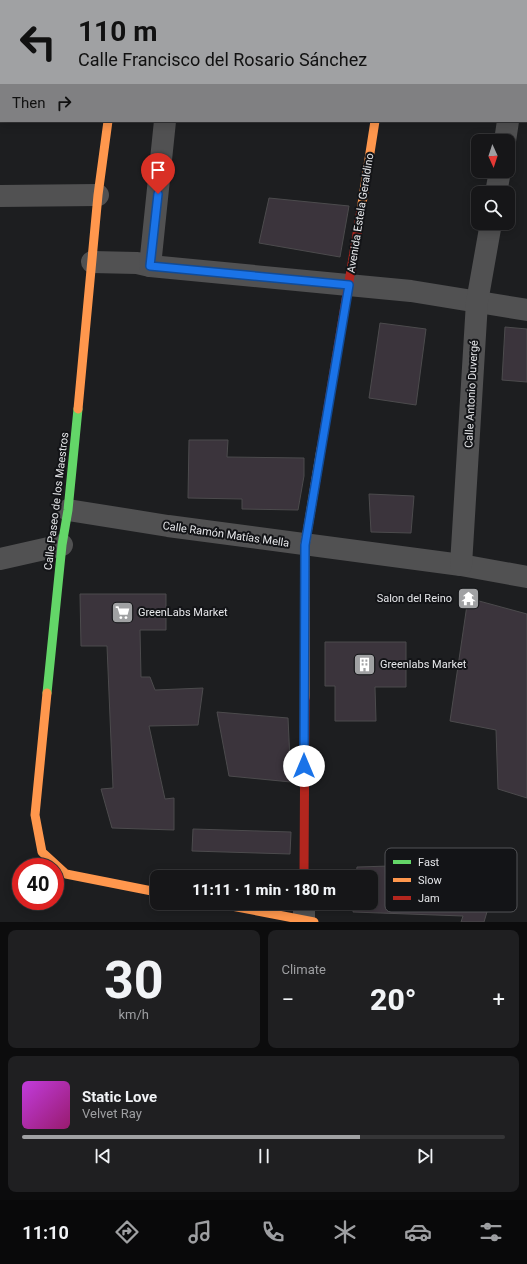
<!DOCTYPE html>
<html lang="en">
<head>
<meta charset="utf-8">
<style>
	body { margin:0; font-family:Roboto,sans-serif; background:#1f1f21; color:#f1f3f6; height:100vh; display:flex; flex-direction:column; font-size:15px; white-space:nowrap }
	* { box-sizing:border-box; margin:0 }
	p { font-size:13px; color:#9e9fa2 }
	.icon { flex:none; width:22px; height:22px; fill:none; stroke:currentColor; stroke-width:2; stroke-linecap:round; stroke-linejoin:round }
	.map { position:relative; height:922px; overflow:hidden }
	.details { display:flex; flex-direction:column; gap:8px; padding:8px; background:#0c0c0d; flex:1 }
	.details>* { flex:none }
	.hud { position:absolute; left:0px; top:0px; width:527px; height:122px; box-shadow:0 2px 10px #0003,0 0 0 1px #353537; background:#a0a1a3; color:#111; overflow:hidden }
	.needle { width:26px; rotate:177deg }
	.controls { position:absolute; left:471px; top:134px; display:grid; gap:8px }
	.controls a { display:grid; place-items:center; width:44px; height:44px; border-radius:8px; background:#161618; box-shadow:0 2px 10px #0003,0 0 0 1px #353537; font-size:20px }
	.speed { position:absolute; left:12px; top:858px; display:flex; gap:8px; font-size:20px; font-weight:700; text-align:center }
	.speed>* { display:grid; place-content:center; width:52px; height:52px; border-radius:50%; background:#161618; box-shadow:0 2px 10px #0003,0 0 0 1px #353537; line-height:1 }
	.speed .limit { border:6px solid #d22; background:#fff; color:#111 }
	.pin { position:absolute; display:grid; place-items:center; width:34px; height:34px; color:#fff; margin:-41px -17px; border-radius:50% 50% 50% 0; rotate:-45deg; box-shadow:0 0 4px #0007 }
	.pin .icon { rotate:45deg }
	.me { position:absolute; width:44px; margin:-22px; rotate:0deg; stroke-linejoin:round; filter:drop-shadow(0 0 3px #0008) }
	.turn { display:flex; align-items:center; gap:14px; height:84px; padding:0 12px; font-size:18px }
	.turn .icon { width:52px; height:52px; stroke-width:2.5 }
	.turn b { display:block; font-size:28px; line-height:34px }
	.then { display:flex; align-items:center; height:38px; padding:0 12px; background:#0003; gap:8px; font-size:15px }
	.big { font-size:30px; font-weight:800; line-height:1.1 }
	.details .tile { flex:1; display:flex; flex-direction:column; justify-content:center; gap:6px; min-width:0; padding:0 14px; border-radius:8px; background:#1f1f21 }
	.details .dial { align-items:center; gap:0 }
	.dial b { font-size:52px; line-height:1 }
	.song { display:flex; align-items:center; gap:12px }
	.cover { width:48px; height:48px; border-radius:6px; background:linear-gradient(135deg,hsl(290 70% 55%),hsl(320 70% 35%)) }
	.played { height:4px; border-radius:2px; background:linear-gradient(90deg,#a0a1a3 70%,#353537 70%) }
	.keys { display:flex; justify-content:space-around; direction:ltr }
	.heat { display:flex; justify-content:space-between; align-items:center; font-size:22px; direction:ltr }
	.details .tiles { flex:1; display:grid; gap:8px; grid-template-columns:1fr 1fr }
	.tile:last-child { grid-column:span 2 }
	.trip { position:absolute; left:150px; top:870px; width:228px; height:40px; border-radius:8px; background:#161618; box-shadow:0 2px 10px #0003,0 0 0 1px #353537; font-weight:800; line-height:40px; text-align:center }
	.menu { display:flex; height:64px; justify-content:space-around; align-items:center; background:#09090a; color:#9e9fa2 }
	.menu .icon { width:28px; height:28px }
	.menu .current { color:#a0a1a3 }
	.menu b { font-size:18px; color:#f1f3f6 }
	.map>svg:first-child { display:block }
</style>
</head>
<body>
<div class="map">
<svg width="527" height="922" viewBox="0 0 527 922">
	<rect width="100%" height="100%" fill="#1d1e20"/>
	<g fill="#3b343c" stroke="#4c4b4d">
		<polygon points="269,198 349,206 340,257 259,243"/>
		<polygon points="380,323 426,329 416,405 369,398"/>
		<polygon points="505,327 527,329 527,382 502,380"/>
		<polygon points="189,440 228,440 227,457 304,458 304,476 298,510 242,509 242,499 188,498"/>
		<polygon points="369,494 414,496 411,533 371,532"/>
		<polygon points="80,594 166,594 166,630 140,630 141,677 150,677 155,690 203,688 198,725 149,726 165,799 174,798 174,830 112,828 101,789 113,788 107,646 81,646"/>
		<polygon points="468,598 527,614 527,798 498,789 496,730 450,721"/>
		<polygon points="325,642 406,642 406,687 375,687 376,721 335,721 335,686 325,686"/>
		<polygon points="217,712 288,718 291,782 229,776"/>
		<polygon points="193,829 291,832 290,854 192,851"/>
		<polygon points="477,861 502,861 484,922 461,922 463,916 353,912 354,903 371,903 371,877 356,877 357,867 390,866 390,871 472,881"/>
	</g>
	<g fill="none" stroke-linecap="round" stroke-linejoin="round">
		<g stroke="#515152" stroke-width="22">
			<polyline points="300,0 305,1"/>
			<polyline points="179,1 179,0"/>
			<polyline points="494,1 494,0"/>
			<polyline points="526,39 527,40"/>
			<polyline points="505,141 508,121"/>
			<polyline points="496,193 500,171"/>
			<polyline points="0,196 98,195"/>
			<polyline points="92,262 137,263 150,266 411,291 527,310"/>
			<polyline points="150,266 165,121"/>
			<polyline points="68,510 168,526 461,565 527,577"/>
			<polyline points="0,559 62,545"/>
			<polyline points="461,565 477,302 491,223"/>
			<polyline points="304,920 304,903"/>
		</g>
		<polyline stroke="#63d668" stroke-width="9" points="47,693 62,545 68,510 78,409"/>
		<g stroke="#ff974d" stroke-width="9">
			<polyline points="361,210 375,121"/>
			<polyline points="78,409 98,195 108,121"/>
			<polyline points="47,693 35,815 42,852 66,874 157,892"/>
			<polyline points="305,698 305,545 321,449"/>
			<polyline points="216,903 314,922"/>
		</g>
		<g stroke="#b3261e" stroke-width="9">
			<polyline points="125,0 125,1"/>
			<polyline points="321,449 361,210"/>
			<polyline points="304,877 305,698"/>
		</g>
	</g>
	<g fill="none" stroke-linecap="round" stroke-linejoin="round">
		<defs>
			<polyline id="route" points="158,194 150,266 349,285 305,545 304,766"/>
		</defs>
		<use href="#route" stroke="#114b97" stroke-width="10"/>
		<use href="#route" stroke="#1a73e8" stroke-width="7"/>
	</g>
	<defs>
		<symbol id="temple-square" viewBox="-11 -11 22 22"><rect x="-9" y="-9" width="18" height="18" rx="4" fill="#a0a1a3" stroke="#131417"/><path d="M0-6L5-2H3V0L6.5 2.5H4V6H1.5V3h-3V6H-4V2.5H-6.5L-3 0V-2H-5Z" fill="#fff"/></symbol>
		<symbol id="supermarket-square" viewBox="-11 -11 22 22"><rect x="-9" y="-9" width="18" height="18" rx="4" fill="#a0a1a3" stroke="#131417"/><path d="M-6-5.5h2.5l.6 2H6L4.5 2H-2.5L-4.4-4H-6ZM-1.5 3.2a1.3 1.3 0 1 0 .1 0ZM3 3.2a1.3 1.3 0 1 0 .1 0Z" fill="#fff"/></symbol>
		<symbol id="building-square" viewBox="-11 -11 22 22"><rect x="-9" y="-9" width="18" height="18" rx="4" fill="#a0a1a3" stroke="#131417"/><path d="M-4-6H4V6H1V3H-1V6H-4ZM-2.5-4.3h1.7v1.8h-1.7ZM.8-4.3h1.7v1.8H.8ZM-2.5-1h1.7V.8h-1.7ZM.8-1h1.7V.8H.8Z" fill="#fff"/></symbol>
	</defs>
	<g fill-rule="evenodd">
		<use href="#temple-square" x="456" y="586" width="25" height="25"/>
		<use href="#supermarket-square" x="110" y="600" width="25" height="25"/>
		<use href="#building-square" x="352" y="652" width="25" height="25"/>
	</g>
	<g text-anchor="middle" stroke-width="4" stroke-linejoin="round" paint-order="stroke">
		<g font-size="11" fill="#e6e7ea" stroke="#131417">
			<text transform="translate(360 213) rotate(-81)" y="4">Avenida Estela Geraldino</text>
			<text transform="translate(471 394) rotate(-87)" y="4">Calle Antonio Duvergé</text>
			<text transform="translate(56 501) rotate(-83)" y="4">Calle Paseo de los Maestros</text>
			<text transform="translate(226 534) rotate(8)" y="4">Calle Ramón Matías Mella</text>
		</g>
		<g font-size="11" fill="#e6e7ea" stroke="#131417" text-anchor="start">
			<text x="452" y="602" text-anchor="end">Salon del Reino</text>
			<text x="138" y="616">GreenLabs Market</text>
			<text x="380" y="668">Greenlabs Market</text>
		</g>
	</g>
	<rect x="385" y="848" width="132" height="64" rx="6" fill="#131417" stroke="#525356" stroke-width="1"/>
	<rect x="393" y="860" width="18" height="4" fill="#63d668"/>
	<rect x="393" y="878" width="18" height="4" fill="#ff974d"/>
	<rect x="393" y="896" width="18" height="4" fill="#b3261e"/>
	<g font-size="11" fill="#e6e7ea">
		<text x="418" y="866">Fast</text>
		<text x="418" y="884">Slow</text>
		<text x="418" y="902">Jam</text>
	</g>
</svg>
<div class="controls">
<a><svg class="needle" viewBox="-14 -14 28 28"><path d="M0-13l5 13h-10z" fill="#e53935"/><path d="M0 13l5-13h-10z" fill="#9e9fa2"/></svg></a>
<a><svg class="icon" aria-label="search" viewBox="0 0 24 24"><circle cx="10" cy="10" r="6"/><path d="M15 15l6 6"/></svg></a>
</div>
<div class="speed"><div class="limit">40</div></div>
<div class="pin" style="left:158px;top:194px;background:#d93025"><svg class="icon" aria-label="arrive" viewBox="0 0 24 24"><path d="M6 21V4h12l-3 4 3 4H6"/></svg></div>
<svg class="me" style="left:304px;top:766px" viewBox="-20 -20 40 40"><circle r="19" fill="#fff"/><path d="M0-13L10 11 0 6-10 11z" fill="#1a73e8"/></svg>
<div class="trip">11:11 · 1 min · 180 m</div>
<div class="hud">
<div class="turn"><svg class="icon" aria-label="left" viewBox="0 0 24 24"><path d="M17 20v-9H6M10 6l-5 5 5 5"/></svg><div><b>110 m</b>Calle Francisco del Rosario Sánchez</div></div>
<div class="then">Then<svg class="icon" aria-label="right" viewBox="0 0 24 24"><path d="M7 20v-9h11M14 6l5 5-5 5"/></svg></div>
</div>
</div>
<section class="details">
<div class="tiles">
<div class="tile dial"><b>30</b><p>km/h</p></div>
<div class="tile"><p>Climate</p>
<div class="heat"><a>−</a><b class="big">20°</b><a>+</a></div>
</div>
<div class="tile">
<div class="song"><i class="cover"></i><div><b>Static Love</b><p>Velvet Ray</p></div></div>
<div class="played"></div>
<div class="keys"><svg class="icon" aria-label="previous" viewBox="0 0 24 24"><path d="M18 5L8 12l10 7zM5 5v14"/></svg><svg class="icon" aria-label="pause" viewBox="0 0 24 24"><path d="M8 5v14M16 5v14"/></svg><svg class="icon" aria-label="next" viewBox="0 0 24 24"><path d="M6 5l10 7-10 7zM19 5v14"/></svg></div>
</div>
</div>
</section>
<nav class="menu">
<b>11:10</b>
<svg class="icon current" aria-label="directions" viewBox="0 0 24 24"><path d="M12 3l9 9-9 9-9-9zM9 14v-3h6M13 9l2 2-2 2"/></svg>
<svg class="icon" aria-label="music" viewBox="0 0 24 24"><path d="M9 18V5l10-2v13"/><circle cx="6" cy="18" r="3"/><circle cx="16" cy="16" r="3"/></svg>
<svg class="icon" aria-label="phone" viewBox="0 0 24 24"><path d="M5 4h4l2 5-3 2q2 4 5 5l2-3 5 2v4C11 20 4 13 5 4z"/></svg>
<svg class="icon" aria-label="climate" viewBox="0 0 24 24"><path d="M12 3v18M4 7l16 10M4 17L20 7"/></svg>
<svg class="icon" aria-label="car" viewBox="0 0 24 24"><path d="M5 17H2v-5l4-1 3-4h7l3 4 3 1v5h-3M9 17h6M6 11h13"/><circle cx="7" cy="17" r="2"/><circle cx="17" cy="17" r="2"/></svg>
<svg class="icon" aria-label="filters" viewBox="0 0 24 24"><path d="M4 7h16M4 17h16"/><circle cx="9" cy="7" r="2"/><circle cx="15" cy="17" r="2"/></svg>
</nav>
</body>
</html>
